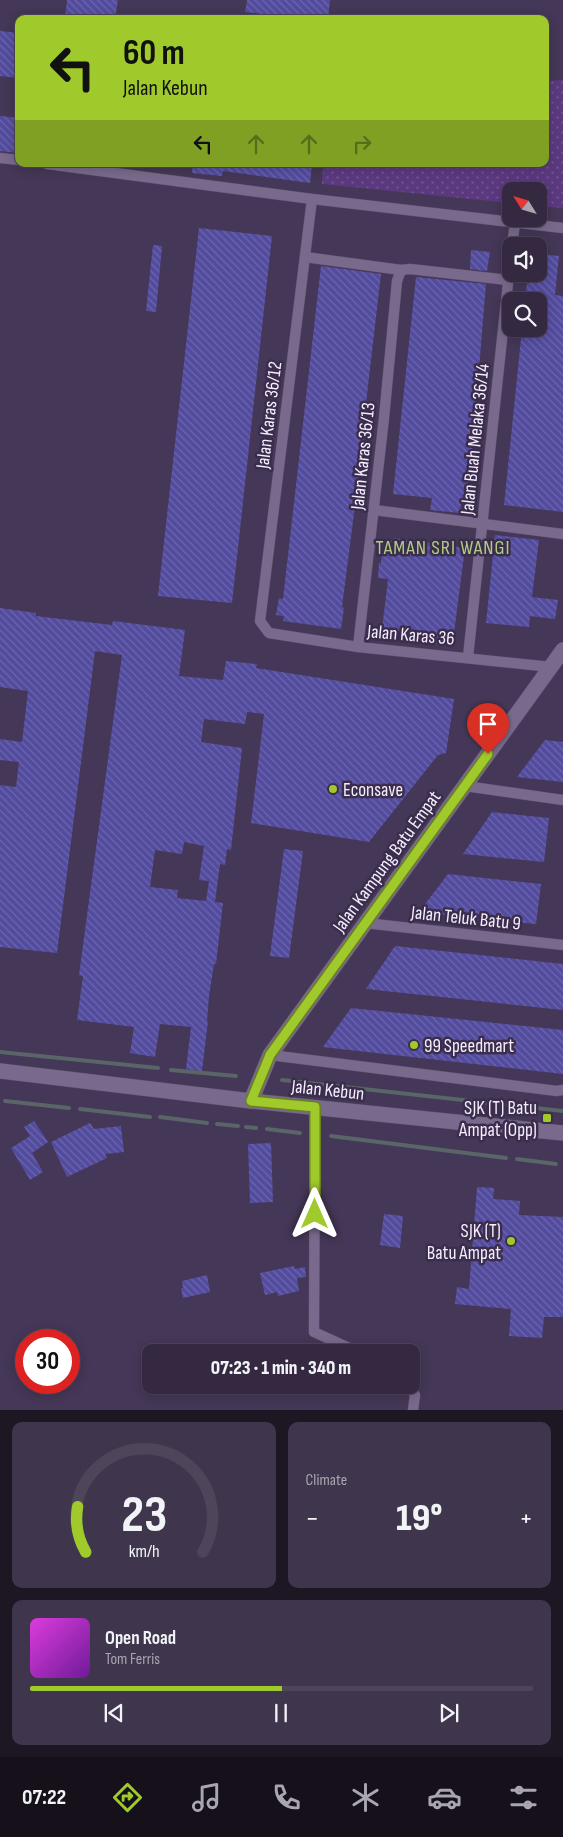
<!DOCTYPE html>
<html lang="en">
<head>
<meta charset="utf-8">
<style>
	body { margin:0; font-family:"Sofia Sans Condensed",sans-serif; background:#3f354c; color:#f1f3f6; height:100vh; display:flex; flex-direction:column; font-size:19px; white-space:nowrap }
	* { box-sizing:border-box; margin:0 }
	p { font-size:16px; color:#a9a6b1 }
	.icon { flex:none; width:28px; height:28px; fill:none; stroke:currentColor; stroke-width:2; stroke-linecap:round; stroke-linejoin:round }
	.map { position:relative; height:1410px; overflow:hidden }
	.panel { display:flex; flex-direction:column; gap:12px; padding:12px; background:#1d1724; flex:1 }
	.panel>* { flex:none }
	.top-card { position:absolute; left:15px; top:15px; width:534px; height:152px; border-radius:10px; box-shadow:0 2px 12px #0003,0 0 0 1px #4e455a; background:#a0c92c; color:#111; overflow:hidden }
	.needle { width:32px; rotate:307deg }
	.tools { position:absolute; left:502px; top:182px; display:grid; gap:10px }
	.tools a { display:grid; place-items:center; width:45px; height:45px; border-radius:10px; background:#342941; box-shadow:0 2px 12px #0003,0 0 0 1px #4e455a; font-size:25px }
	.speed { position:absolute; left:15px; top:1329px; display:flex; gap:10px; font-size:25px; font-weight:700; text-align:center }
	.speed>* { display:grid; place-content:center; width:65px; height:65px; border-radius:50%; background:#342941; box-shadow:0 2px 12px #0003,0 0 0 1px #4e455a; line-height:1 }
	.speed .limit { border:8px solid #d22; background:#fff; color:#111 }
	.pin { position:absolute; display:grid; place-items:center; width:42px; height:42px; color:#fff; margin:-51px -21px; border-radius:50% 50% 50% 0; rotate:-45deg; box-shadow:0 0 5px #0007 }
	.pin .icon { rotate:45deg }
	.me { position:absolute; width:55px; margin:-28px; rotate:0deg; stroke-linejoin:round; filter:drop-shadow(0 0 4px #0008) }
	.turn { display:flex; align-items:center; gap:18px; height:105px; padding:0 25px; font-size:22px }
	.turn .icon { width:65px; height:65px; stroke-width:2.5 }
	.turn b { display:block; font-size:35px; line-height:42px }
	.lanes { display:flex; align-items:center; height:48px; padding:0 25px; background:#0003; justify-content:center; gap:25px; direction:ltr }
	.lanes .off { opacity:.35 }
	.big { font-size:38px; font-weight:800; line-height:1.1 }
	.panel .tile { flex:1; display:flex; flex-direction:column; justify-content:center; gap:8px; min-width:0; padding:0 18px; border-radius:10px; background:#3f354c }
	.panel .dial { align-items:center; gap:0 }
	.dial svg { height:130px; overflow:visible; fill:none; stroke:#4e455a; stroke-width:7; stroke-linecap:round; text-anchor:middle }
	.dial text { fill:#f1f3f6; stroke:none }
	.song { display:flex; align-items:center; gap:15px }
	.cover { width:60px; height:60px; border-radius:8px; background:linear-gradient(135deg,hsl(300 70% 55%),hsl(280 70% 35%)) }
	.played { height:5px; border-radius:2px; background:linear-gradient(90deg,#a0c92c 50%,#4e455a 50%) }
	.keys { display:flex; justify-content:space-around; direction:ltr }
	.heat { display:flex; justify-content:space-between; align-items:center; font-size:28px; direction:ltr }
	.panel .tiles { flex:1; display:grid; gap:12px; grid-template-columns:1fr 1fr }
	.tile:last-child { grid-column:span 2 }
	.trip { position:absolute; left:142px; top:1344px; width:278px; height:50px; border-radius:10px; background:#342941; box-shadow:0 2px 12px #0003,0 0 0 1px #4e455a; font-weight:800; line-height:50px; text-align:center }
	.dock { display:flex; height:80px; justify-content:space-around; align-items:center; background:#15101a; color:#a9a6b1 }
	.dock .icon { width:35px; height:35px }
	.dock .active { color:#a0c92c }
	.dock b { font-size:22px; color:#f1f3f6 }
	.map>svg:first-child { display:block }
</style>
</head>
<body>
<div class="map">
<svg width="563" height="1410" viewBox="0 0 563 1410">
	<defs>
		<pattern id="grass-dots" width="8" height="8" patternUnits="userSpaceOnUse" patternTransform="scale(1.25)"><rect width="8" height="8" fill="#5b397f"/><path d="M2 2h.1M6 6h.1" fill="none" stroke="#735692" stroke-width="1.8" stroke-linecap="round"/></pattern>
		<pattern id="building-back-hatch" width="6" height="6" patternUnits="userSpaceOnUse" patternTransform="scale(1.25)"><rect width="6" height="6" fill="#534c9e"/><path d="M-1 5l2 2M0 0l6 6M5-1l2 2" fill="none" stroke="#6c66ad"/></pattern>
	</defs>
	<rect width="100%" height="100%" fill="#453757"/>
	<polygon fill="url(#grass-dots)" points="563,80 563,208 539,206 539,191 511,191 511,203 322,184 323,164 545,164 545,81"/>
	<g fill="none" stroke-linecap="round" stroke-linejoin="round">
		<g stroke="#5a6568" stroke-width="4">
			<polyline points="0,1052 158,1068"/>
			<polyline points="171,1070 236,1076"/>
			<polyline points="282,1080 563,1111"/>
			<polyline points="5,1101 69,1108"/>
			<polyline points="80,1109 150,1117"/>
			<polyline points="160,1117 207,1123"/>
			<polyline points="217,1124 238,1126"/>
			<polyline points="246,1127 256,1128"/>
			<polyline points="267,1129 300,1133"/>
			<polyline points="331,1136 506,1158"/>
			<polyline points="517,1159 556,1164"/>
		</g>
	</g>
	<g fill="url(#building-back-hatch)" fill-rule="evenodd">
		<polygon points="67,0 118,0 115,19 65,19"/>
		<polygon points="247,0 330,0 328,19 303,19 245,12"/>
		<polygon points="0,31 19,33 19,78 0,76"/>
		<polygon points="0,116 19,118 19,153 0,151"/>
		<polygon points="193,164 312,164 310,183 223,171 222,176 192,173"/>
		<polygon points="199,228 272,236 232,603 158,596"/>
		<polygon points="153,245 162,246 156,312 146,311"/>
		<polygon points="471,250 490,252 487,271 470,269"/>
		<polygon points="539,254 559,256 555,295 563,296 563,512 504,505 522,329 539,329 539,301 525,301 528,274 539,274"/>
		<polygon points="321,266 381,274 364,420 366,420 342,607 344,608 341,629 283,621 284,616 276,615 279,598 283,599"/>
		<polygon points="416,277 486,284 476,405 478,405 466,503 461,502 460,513 430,510 432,498 393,494"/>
		<polygon points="495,535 539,540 532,597 558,600 555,619 530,616 529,627 486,623"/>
		<polygon points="393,538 465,548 454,633 445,631 443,645 417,642 418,633 382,629 388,579 378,578 379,563 381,563 383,540 393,540"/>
		<path d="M0,608L36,613V616L112,625L113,621L185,630L179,676L223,680L226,661L257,664L256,668L454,699L446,753L438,755L369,842L251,823L264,714L247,712L245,724L204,719L201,742L242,748L231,850L227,849L225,865L220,864L215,902L223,903L216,964H214L209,996L207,1021H208L202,1071L186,1069L191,1027L160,1024L155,1057L130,1053L134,1027L77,1020L83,976L79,975L122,655L95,651L57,953L0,947V785L16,787L19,762L0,760V739L22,742L28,691L0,687ZM184,842L204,846L199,880L209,881L206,901L177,898L178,890L150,887L155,850L182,854Z"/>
		<polygon points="545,740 563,742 563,782 517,777"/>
		<polygon points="492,812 549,818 544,862 463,854"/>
		<polygon points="284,849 303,851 289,958 270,956"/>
		<polygon points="448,874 541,884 536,924 419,912"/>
		<polygon points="395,946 563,964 563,1010 366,989"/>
		<polygon points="351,1008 563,1030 563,1074 323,1047"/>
		<polygon points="34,1121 48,1142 32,1153 43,1172 30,1180 11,1148 30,1136 24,1127"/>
		<polygon points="90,1123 94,1129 121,1126 124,1152 105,1154 107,1158 67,1177 51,1142"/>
		<polygon points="271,1143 273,1202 250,1203 248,1144"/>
		<polygon points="477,1187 494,1188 493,1199 520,1201 519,1215 563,1217 563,1317 544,1317 542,1338 509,1336 511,1309 455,1304 457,1287 469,1289"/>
		<polygon points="384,1214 403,1216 400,1248 380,1245"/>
		<polygon points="294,1266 295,1269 305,1267 306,1277 297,1278 299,1291 278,1296 277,1292 265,1295 260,1273"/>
		<polygon points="207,1275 210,1292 183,1298 181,1288 183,1288 182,1281"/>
	</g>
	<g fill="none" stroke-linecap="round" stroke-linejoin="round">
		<defs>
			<g id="street">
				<polyline points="0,158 19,160"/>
				<polyline points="47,164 312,199 563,228"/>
				<polyline points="312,199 260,621 269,633 358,647 551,667"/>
				<polyline points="512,246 515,223"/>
				<polyline points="305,257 401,270 410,269 508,280"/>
				<polyline points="374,510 563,534"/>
				<polyline points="358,647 384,418 397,281 401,270"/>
				<polyline points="468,657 511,255"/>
				<polyline points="465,786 563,800"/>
				<polyline points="365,923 563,945"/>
				<polyline points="270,1055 557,1091 563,1090"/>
				<polyline points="315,1107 314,1332 358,1352"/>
				<polyline points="409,1385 415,1395 413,1410"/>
			</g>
			<g id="secondary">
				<polyline points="0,1071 251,1101 563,1133"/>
				<polyline points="251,1101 270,1055 563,650"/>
			</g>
		</defs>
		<use href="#street" stroke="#60546e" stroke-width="11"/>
		<use href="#secondary" stroke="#60546e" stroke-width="16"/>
		<use href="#street" stroke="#796a8d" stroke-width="10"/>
		<use href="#secondary" stroke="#796a8d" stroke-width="15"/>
	</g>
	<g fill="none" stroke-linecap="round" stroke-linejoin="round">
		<defs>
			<polyline id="route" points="315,1214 315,1107 251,1101 270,1055 488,754"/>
		</defs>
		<use href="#route" stroke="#68831d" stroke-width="12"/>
		<use href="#route" stroke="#a0c92c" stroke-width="9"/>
	</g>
	<g fill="#a0c92c" stroke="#3b2d4c" stroke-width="2">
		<circle cx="333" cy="789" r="5"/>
		<circle cx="414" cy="1045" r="5"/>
		<rect x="542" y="1113" width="10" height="10" rx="2.5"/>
		<circle cx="511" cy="1241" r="5"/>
	</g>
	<g text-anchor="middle" stroke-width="5" stroke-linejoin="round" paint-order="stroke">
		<g font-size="19" fill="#f5eefe" stroke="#3b2d4c">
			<text transform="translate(268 415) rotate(-83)" y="7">Jalan Karas 36/12</text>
			<text transform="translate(474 439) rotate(-84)" y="7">Jalan Buah Melaka 36/14</text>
			<text transform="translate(362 456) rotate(-84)" y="7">Jalan Karas 36/13</text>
			<text transform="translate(411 634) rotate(5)" y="7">Jalan Karas 36</text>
			<text transform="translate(386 861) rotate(-54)" y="7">Jalan Kampung Batu Empat</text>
			<text transform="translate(466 917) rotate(6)" y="7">Jalan Teluk Batu 9</text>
			<text transform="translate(328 1089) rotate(6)" y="7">Jalan Kebun</text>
		</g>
		<g font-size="19" fill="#f5eefe" stroke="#3b2d4c" text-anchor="start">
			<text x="343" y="796">Econsave</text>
			<text x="424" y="1052">99 Speedmart</text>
			<text x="537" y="1114" text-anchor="end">SJK (T) Batu<tspan x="537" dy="22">Ampat (Opp)</tspan></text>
			<text x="501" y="1237" text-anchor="end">SJK (T)<tspan x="501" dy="22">Batu Ampat</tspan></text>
		</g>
		<g font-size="20" letter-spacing="1" fill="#b4cd84" stroke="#3b2d4c">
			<text x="443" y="554">TAMAN SRI WANGI</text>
		</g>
	</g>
</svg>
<div class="tools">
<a><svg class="needle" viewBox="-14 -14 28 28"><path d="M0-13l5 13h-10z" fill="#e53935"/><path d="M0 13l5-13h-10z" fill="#a9a6b1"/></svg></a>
<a><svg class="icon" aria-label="sound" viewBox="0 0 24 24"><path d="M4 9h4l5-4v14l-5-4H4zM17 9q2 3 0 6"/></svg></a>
<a><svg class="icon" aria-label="search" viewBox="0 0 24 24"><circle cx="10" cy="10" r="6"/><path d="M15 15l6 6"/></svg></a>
</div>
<div class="speed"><div class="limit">30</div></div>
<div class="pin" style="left:488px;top:754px;background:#d93025"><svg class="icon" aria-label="arrive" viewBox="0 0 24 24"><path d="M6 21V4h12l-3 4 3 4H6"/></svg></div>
<svg class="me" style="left:315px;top:1214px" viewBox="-20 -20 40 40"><path d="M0-17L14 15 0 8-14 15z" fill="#a0c92c" stroke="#fff" stroke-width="4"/></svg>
<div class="trip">07:23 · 1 min · 340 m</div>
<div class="top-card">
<div class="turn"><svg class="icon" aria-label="left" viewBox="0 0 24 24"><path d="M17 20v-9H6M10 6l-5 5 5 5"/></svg><div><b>60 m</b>Jalan Kebun</div></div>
<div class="lanes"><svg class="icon" aria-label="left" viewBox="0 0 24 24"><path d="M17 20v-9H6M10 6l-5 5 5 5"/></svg><svg class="icon off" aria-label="ahead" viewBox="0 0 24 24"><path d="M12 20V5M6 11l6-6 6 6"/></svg><svg class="icon off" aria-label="ahead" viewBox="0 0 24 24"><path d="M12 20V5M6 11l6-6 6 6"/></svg><svg class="icon off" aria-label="right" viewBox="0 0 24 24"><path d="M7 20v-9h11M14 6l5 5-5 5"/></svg></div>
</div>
</div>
<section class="panel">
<div class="tiles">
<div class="tile dial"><svg viewBox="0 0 100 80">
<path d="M14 69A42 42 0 1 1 86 69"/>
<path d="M14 69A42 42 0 0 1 9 41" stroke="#a0c92c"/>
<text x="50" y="56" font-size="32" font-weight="700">23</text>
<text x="50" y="72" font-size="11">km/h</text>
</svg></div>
<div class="tile"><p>Climate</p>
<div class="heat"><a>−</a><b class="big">19°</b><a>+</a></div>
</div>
<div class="tile">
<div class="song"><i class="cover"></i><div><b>Open Road</b><p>Tom Ferris</p></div></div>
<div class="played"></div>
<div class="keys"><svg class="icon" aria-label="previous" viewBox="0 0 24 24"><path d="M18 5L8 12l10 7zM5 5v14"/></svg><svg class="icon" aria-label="pause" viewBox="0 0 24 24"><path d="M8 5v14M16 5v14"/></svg><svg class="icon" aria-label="next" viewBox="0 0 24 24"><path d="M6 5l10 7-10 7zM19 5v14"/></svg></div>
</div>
</div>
</section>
<nav class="dock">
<b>07:22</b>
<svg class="icon active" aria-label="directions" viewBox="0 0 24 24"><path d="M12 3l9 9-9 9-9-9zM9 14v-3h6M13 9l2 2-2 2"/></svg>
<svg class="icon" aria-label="music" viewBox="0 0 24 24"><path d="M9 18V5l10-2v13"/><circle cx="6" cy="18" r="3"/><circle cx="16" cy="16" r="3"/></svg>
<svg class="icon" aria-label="phone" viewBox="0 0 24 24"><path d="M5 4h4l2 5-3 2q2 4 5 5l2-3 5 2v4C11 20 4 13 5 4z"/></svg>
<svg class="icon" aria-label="climate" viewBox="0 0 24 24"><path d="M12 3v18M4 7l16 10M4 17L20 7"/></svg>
<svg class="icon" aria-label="car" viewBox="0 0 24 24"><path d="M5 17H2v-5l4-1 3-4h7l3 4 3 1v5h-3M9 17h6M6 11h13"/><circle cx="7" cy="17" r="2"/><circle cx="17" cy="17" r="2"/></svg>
<svg class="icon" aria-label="filters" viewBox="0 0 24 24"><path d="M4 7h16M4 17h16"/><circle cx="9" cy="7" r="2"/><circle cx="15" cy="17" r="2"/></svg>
</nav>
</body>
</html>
